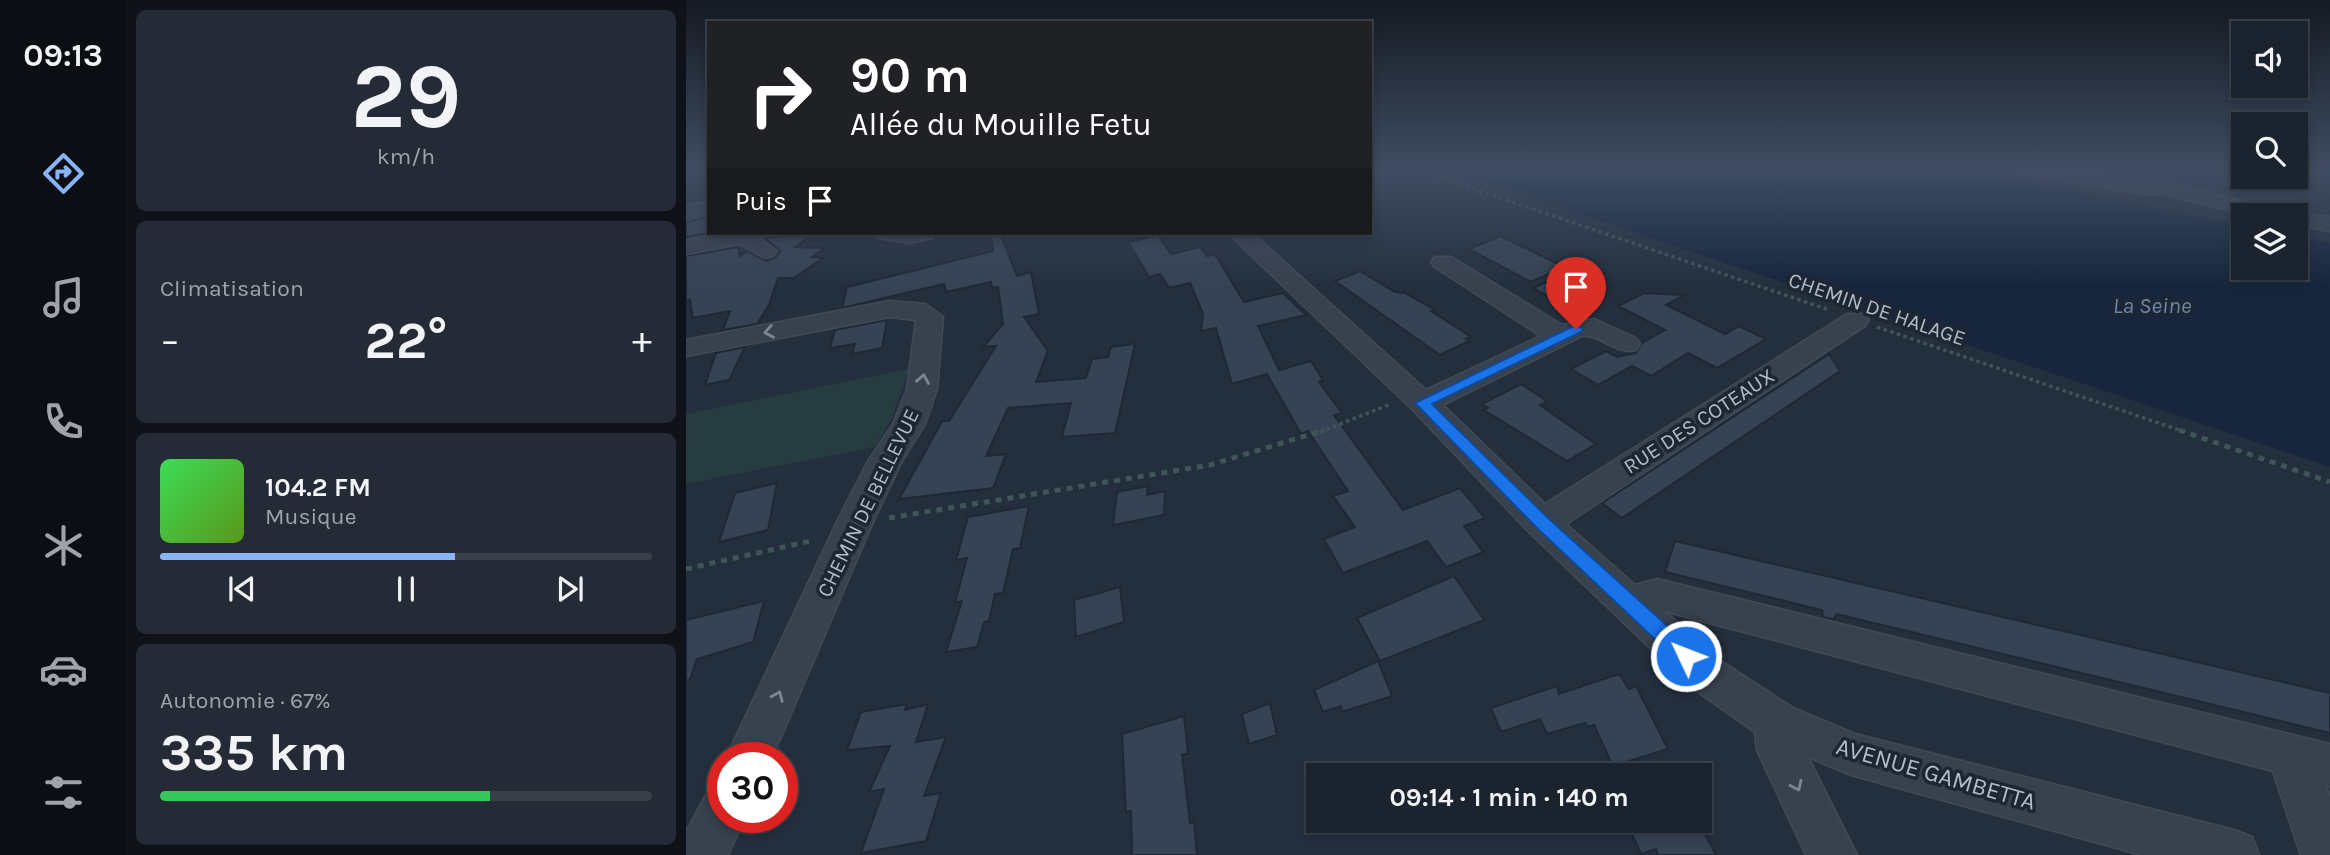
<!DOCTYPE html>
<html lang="fr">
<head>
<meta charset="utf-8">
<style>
	body { margin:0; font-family:Karla,sans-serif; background:#242b36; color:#f1f3f6; height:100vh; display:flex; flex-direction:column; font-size:26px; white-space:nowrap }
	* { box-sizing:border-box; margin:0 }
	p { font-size:23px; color:#a0a4aa }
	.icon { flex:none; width:38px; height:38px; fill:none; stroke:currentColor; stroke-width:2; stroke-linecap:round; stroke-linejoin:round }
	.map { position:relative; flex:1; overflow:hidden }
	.side { display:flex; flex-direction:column; gap:10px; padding:10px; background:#0f1319; width:560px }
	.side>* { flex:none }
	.banner { position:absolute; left:21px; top:21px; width:665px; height:214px; border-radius:0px; box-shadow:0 4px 10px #0003,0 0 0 2px #39404a; background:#202124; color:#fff; overflow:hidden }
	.buttons { position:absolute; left:1545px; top:21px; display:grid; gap:14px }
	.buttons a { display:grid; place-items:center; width:77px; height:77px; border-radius:0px; background:#1b232e; box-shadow:0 4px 10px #0003,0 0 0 2px #39404a; font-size:35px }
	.speed { position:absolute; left:21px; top:742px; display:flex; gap:14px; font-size:35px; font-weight:700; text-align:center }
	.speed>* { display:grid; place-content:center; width:91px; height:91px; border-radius:50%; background:#1b232e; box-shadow:0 4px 10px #0003,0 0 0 2px #39404a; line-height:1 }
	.speed .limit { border:10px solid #d22; background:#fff; color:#111 }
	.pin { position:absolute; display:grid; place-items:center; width:60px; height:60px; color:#fff; margin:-72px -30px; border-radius:50% 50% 50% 0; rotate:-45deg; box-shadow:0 0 7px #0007 }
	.pin .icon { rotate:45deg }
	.me { position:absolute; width:77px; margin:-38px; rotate:313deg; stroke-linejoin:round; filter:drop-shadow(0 0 5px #0008) }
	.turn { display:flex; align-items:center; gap:24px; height:147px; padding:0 28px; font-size:32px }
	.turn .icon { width:91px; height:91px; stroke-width:2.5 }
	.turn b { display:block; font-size:49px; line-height:60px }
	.then { display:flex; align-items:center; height:66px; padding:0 28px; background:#0003; gap:14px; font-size:26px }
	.big { font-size:52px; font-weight:700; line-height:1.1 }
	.side .widget { flex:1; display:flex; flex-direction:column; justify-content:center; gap:10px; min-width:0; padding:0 24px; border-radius:10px; background:#242b36 }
	.side .dial { align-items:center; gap:0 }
	.dial b { font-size:91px; line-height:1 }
	.song { display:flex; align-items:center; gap:21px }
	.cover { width:84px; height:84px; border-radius:10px; background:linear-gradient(135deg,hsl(130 70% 55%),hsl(90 70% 35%)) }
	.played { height:7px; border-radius:4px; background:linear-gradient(90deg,#8ab4f8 60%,#39404a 60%) }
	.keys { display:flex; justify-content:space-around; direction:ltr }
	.heat { display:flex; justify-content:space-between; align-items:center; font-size:38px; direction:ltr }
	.charge { height:10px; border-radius:5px; background:linear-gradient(90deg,#34c759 67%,#39404a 0) }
	.trip { position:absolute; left:620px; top:763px; width:406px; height:70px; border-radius:0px; background:#1b232e; box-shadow:0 4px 10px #0003,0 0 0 2px #39404a; font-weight:700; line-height:70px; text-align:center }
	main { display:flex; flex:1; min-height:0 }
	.tab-bar { display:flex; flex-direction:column; width:126px; justify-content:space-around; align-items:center; background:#0b0e12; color:#a0a4aa }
	.tab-bar .icon { width:49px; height:49px }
	.tab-bar .selected { color:#8ab4f8 }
	.tab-bar b { font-size:32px; color:#f1f3f6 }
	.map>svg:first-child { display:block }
</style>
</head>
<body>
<main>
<nav class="tab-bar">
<b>09:13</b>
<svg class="icon selected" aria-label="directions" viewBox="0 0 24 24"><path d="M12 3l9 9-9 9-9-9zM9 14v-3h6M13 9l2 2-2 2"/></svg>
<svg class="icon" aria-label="music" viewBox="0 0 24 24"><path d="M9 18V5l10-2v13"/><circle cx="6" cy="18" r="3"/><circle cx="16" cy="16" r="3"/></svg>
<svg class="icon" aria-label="phone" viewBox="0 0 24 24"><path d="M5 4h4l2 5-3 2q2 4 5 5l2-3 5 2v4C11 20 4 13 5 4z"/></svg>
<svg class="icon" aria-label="climate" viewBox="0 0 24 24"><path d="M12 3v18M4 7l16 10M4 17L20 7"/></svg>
<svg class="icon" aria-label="car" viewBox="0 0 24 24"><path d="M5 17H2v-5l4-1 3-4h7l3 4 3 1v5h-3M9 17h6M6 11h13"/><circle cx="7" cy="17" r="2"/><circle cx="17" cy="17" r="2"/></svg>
<svg class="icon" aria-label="filters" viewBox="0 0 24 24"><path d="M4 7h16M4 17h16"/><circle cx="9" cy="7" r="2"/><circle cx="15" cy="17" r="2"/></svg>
</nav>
<section class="side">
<div class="widget dial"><b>29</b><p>km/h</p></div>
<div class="widget"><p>Climatisation</p>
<div class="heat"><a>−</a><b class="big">22°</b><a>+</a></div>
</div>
<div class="widget">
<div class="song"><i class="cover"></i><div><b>104.2 FM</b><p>Musique</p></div></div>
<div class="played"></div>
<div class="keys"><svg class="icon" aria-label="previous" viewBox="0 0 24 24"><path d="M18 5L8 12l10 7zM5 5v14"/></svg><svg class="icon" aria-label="pause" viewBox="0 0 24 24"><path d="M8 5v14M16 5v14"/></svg><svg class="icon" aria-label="next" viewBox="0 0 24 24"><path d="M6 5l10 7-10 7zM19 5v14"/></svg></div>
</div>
<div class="widget"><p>Autonomie · 67%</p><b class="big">335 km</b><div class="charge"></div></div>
</section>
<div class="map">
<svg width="1644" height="855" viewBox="0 0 1644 855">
	<rect width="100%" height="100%" fill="#242f3e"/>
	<polygon fill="#263c3f" points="223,369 206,418 189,447 0,484 0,414"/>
	<polygon fill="#17263c" points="757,168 1277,168 1557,226 1558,268 1610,268 1610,236 1644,243 1644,467"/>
	<g fill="#364354" stroke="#1f2835" stroke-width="2">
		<polygon points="17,218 23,220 23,233 0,237 0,222"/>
		<polygon points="305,233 314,233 331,276 345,272 353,314 338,317 362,351 350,382 400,378 406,359 422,357 425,347 449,344 429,433 376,437 385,403 322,408 300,456 320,454 307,488 213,499 256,421 263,421 310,346 297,347 317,324 312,287 306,288 305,282 260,292 258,284 156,308 161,287 307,251"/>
		<polygon points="472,235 485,254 514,247 521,256 529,254 558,302 597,293 620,315 572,326 593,370 625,361 637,380 633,382 656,413 648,415 717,510 774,488 799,518 778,526 797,552 760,567 741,541 657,573 638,539 669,527 647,496 662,491 622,431 615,434 581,374 546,384 530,328 515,331 517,314 504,283 483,288 474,274 463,277 442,242"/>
		<polygon points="124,236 109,247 139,248 126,257 137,258 108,278 92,278 83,305 71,324 37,330 44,311 7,318 4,300 0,301 0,256 52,247 54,256 61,251 80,261 89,258 94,251 80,239 84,237"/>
		<polygon points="815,236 878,267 845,282 783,249"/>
		<polygon points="674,271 709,292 719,293 749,310 745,311 785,337 780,339 783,341 754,355 649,281"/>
		<polygon points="876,276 902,289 873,302 847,288"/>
		<polygon points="958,293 998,295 980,305 1039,334 1053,326 1080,339 1031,368 1002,353 965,376 946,366 912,385 885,369 920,351 931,357 950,353 956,343 979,330 932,306"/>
		<polygon points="201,320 196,348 166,354 169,344 144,348 149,330"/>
		<polygon points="59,347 43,380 19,385 30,353"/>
		<polygon points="1143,354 1154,371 936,518 916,503"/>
		<polygon points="835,384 861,401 854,405 910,444 881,461 798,410 802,408 796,404"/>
		<polygon points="91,483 82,530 33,542 49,493"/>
		<polygon points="462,486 461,495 479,491 478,515 427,525 431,492"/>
		<polygon points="343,506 334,548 327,549 317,593 309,594 303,621 298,622 291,647 260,652 276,601 269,603 281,558 270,560 282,517"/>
		<polygon points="989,541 1644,693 1644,733 1151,614 1147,619 1137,617 1136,610 979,572"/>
		<polygon points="768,576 798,620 694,661 671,618"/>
		<polygon points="434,587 438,622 390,637 388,600"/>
		<polygon points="78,601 67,642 11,659 4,680 0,680 0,620"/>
		<polygon points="692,661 706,696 656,712 655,706 637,712 628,690"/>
		<polygon points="933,674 943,689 950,686 982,749 927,766 908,725 902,727 899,723 861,734 854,719 815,732 805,708 871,686 873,694"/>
		<polygon points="584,703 591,735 563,744 556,714"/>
		<polygon points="221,704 219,710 242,704 230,742 260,737 238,796 255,793 240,841 175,853 198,789 183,792 204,746 161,750 175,712"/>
		<polygon points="498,716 502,753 496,755 504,823 508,822 511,855 446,855 445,811 440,812 436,734"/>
		<polygon points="940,821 1012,821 1030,855 972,855 970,849 955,854"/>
	</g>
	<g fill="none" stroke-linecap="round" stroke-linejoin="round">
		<defs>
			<g id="minor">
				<polygon points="1325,168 1369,168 1456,182 1484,183 1604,213 1644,217 1644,231 1610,225 1610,215 1561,215 1482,195 1456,194 1335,174"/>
				<polygon points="23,201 23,214 0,220 0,206"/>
				<polygon points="38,233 67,233 91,251 87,256 79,258 53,244 0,254 0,240"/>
				<polygon points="189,233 249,233 246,238 224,243 192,238"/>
				<path d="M542,233H566L740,390L855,336L749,267L745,262L749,257H765L876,325L908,319L950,338L954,344L950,350C928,355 916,334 896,336L757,405L859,504L1161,314H1179L1183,320L1179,326L880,524L949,585L971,579L1644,744V786L1639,785L1644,797V855H1615L1587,771L978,611L1035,661L1107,708L1169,734L1548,830L1566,837L1573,855H1456L1165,775L1122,757L1171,855H1120L1071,750L1069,732L1005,687L843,532L726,409Z"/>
				<polygon points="204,301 239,304 257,317 251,389 239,424 216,461 186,524 86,758 40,758 150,524 182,461 207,424 221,389 230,320 204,317 0,356 0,340"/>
				<polygon points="37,789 37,817 59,817 42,855 0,855 0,832 20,795"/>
			</g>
		</defs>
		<use href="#minor" stroke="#414a57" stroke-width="3"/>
		<g stroke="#3f5557" stroke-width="3.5" stroke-dasharray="3.5 3.5" stroke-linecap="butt">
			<polyline points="727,168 1143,310"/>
			<polyline points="1191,327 1499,432"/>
			<polyline points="634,432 705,404"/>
		</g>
		<g stroke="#3f5557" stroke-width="5" stroke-dasharray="6 6" stroke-linecap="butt">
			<polyline points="1493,430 1644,482"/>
			<polyline points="203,518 524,465 639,430"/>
			<polyline points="0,569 129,540"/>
		</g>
		<use href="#minor" fill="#38414e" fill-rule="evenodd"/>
	</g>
	<defs><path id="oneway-chevron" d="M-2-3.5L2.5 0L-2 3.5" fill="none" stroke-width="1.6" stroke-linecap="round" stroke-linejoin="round" transform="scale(1.75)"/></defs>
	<g stroke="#7c8592">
		<use href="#oneway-chevron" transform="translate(83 332) rotate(169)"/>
		<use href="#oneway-chevron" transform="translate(237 379) rotate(-80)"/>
		<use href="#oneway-chevron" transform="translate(92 696) rotate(-66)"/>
		<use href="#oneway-chevron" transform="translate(1111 786) rotate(64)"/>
	</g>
	<linearGradient id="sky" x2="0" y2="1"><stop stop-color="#141a22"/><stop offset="0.59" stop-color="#3f4d63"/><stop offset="1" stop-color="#3f4d63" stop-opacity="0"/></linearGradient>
	<rect width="1644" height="287" fill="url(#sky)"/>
	<polygon fill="#1a73e8" stroke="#114b97" stroke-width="2" points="890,325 897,329 895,332 746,404 862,518 1008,650 1011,656 1008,662 1000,665 993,662 850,527 729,403"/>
	<g text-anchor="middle" stroke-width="7" stroke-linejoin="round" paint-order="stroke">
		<g font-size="21" fill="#b4bcc9" stroke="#1d2633">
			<text transform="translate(1191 309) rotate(19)" y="7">CHEMIN DE HALAGE</text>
			<text transform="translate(1013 421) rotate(-33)" y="7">RUE DES COTEAUX</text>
			<text transform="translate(182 503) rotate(-64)" y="7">CHEMIN DE BELLEVUE</text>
		</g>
		<g font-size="23" font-style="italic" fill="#6d86a8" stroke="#1d2633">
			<text x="1466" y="313">La Seine</text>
		</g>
		<g font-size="24" fill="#b4bcc9" stroke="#1d2633">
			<text transform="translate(1250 774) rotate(16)" y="8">AVENUE GAMBETTA</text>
		</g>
	</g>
</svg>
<div class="buttons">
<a><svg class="icon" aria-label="sound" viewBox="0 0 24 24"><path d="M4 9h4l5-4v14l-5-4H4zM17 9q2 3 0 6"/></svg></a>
<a><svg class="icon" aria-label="search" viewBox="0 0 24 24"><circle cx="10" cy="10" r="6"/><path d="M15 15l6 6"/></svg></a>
<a><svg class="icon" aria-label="layers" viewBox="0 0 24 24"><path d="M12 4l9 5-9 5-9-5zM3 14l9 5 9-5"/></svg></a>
</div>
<div class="speed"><div class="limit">30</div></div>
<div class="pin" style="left:890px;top:329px;background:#d93025"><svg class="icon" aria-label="arrive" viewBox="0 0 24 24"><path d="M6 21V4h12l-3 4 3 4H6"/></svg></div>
<svg class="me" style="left:1000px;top:656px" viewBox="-20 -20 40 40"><circle r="17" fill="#1a73e8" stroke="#fff" stroke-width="3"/><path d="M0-11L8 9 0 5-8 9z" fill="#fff"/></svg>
<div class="trip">09:14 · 1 min · 140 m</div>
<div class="banner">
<div class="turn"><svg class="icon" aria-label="right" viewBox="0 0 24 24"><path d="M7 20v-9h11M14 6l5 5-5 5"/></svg><div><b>90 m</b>Allée du Mouille Fetu</div></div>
<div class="then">Puis<svg class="icon" aria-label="arrive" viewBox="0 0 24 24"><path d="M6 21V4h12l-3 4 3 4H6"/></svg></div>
</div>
</div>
</main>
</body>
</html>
